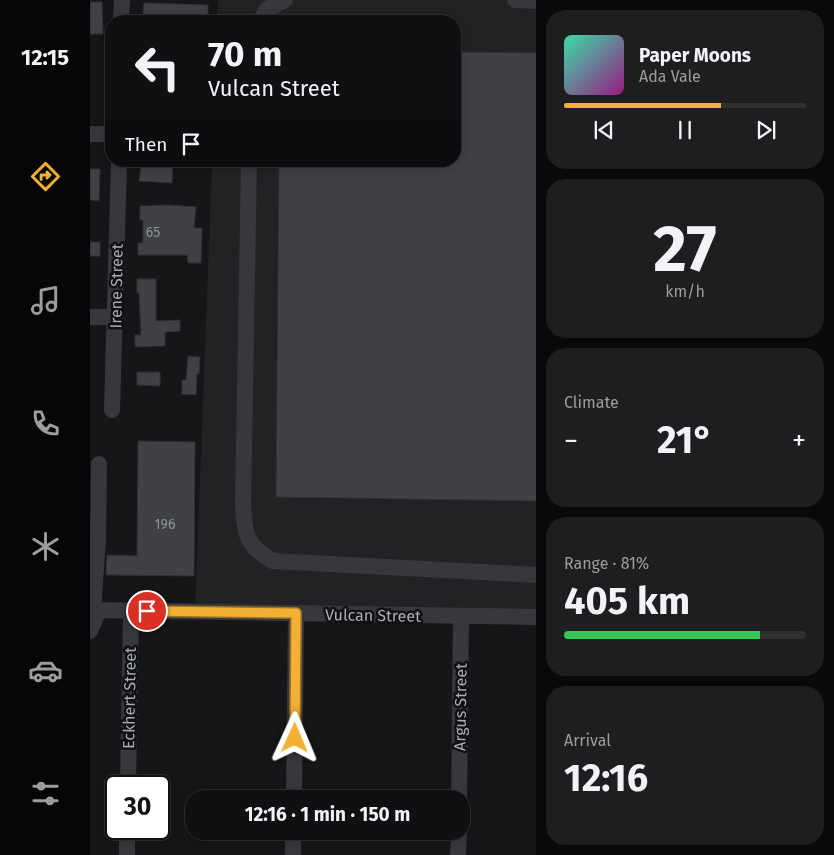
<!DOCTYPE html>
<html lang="en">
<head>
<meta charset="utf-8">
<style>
	body { margin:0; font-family:"Fira Sans",sans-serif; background:#1e1e20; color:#f1f3f6; height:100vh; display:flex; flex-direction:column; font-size:19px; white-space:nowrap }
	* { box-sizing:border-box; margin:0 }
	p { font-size:16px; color:#9c9d9f }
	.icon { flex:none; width:28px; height:28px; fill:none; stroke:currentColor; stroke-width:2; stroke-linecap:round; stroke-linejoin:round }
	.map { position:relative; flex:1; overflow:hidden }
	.side { display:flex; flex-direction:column; gap:10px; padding:10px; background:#09090a; width:298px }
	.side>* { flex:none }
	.hud { position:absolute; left:15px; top:15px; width:356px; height:152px; border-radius:20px; box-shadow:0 2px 12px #0003,0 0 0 1px #303032; background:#101012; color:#f1f3f6; overflow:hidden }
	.speed { position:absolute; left:15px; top:775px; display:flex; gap:10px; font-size:25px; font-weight:700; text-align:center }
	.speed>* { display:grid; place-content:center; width:65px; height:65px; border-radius:50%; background:#101012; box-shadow:0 2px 12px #0003,0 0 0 1px #303032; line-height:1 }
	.speed .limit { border:2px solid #111; border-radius:8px; background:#fff; color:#111 }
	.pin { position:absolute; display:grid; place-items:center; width:42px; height:42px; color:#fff; margin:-21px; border:2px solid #fff; border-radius:50%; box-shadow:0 1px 5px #0007 }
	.me { position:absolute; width:55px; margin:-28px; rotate:1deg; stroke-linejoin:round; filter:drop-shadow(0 0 4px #0008) }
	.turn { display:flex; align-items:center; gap:18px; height:105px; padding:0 20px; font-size:22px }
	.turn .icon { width:65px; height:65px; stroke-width:2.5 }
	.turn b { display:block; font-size:35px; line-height:42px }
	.then { display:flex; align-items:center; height:48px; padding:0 20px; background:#0003; gap:10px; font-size:19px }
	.big { font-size:38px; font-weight:700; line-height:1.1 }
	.side .tile { flex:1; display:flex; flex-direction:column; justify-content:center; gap:8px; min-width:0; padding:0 18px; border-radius:20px; background:#1e1e20 }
	.side .dial { align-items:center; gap:0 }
	.dial b { font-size:65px; line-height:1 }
	.song { display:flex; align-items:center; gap:15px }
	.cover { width:60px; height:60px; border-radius:8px; background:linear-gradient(135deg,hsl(160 70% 55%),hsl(310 70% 35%)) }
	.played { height:5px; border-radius:2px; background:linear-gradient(90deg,#f2b134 65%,#303032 65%) }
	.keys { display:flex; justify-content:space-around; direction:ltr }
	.heat { display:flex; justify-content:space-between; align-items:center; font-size:28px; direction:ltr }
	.charge { height:8px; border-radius:4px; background:linear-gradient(90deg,#34c759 81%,#303032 0) }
	.trip { position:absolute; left:95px; top:790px; width:285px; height:50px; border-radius:20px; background:#101012; box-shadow:0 2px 12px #0003,0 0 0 1px #303032; font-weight:700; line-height:50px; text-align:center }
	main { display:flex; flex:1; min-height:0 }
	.dock { display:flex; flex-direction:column; width:90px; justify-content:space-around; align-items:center; background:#060607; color:#9c9d9f }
	.dock .icon { width:35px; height:35px }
	.dock .current { color:#f2b134 }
	.dock b { font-size:22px; color:#f1f3f6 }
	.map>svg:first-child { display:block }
</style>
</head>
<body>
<main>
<nav class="dock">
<b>12:15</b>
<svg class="icon current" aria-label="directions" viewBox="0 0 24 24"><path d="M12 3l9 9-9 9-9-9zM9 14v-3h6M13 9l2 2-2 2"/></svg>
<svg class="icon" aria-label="music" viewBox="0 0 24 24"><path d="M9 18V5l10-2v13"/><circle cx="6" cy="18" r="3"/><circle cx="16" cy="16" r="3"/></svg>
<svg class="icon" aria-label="phone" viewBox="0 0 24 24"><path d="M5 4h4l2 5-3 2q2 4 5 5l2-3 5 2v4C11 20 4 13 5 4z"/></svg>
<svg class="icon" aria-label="climate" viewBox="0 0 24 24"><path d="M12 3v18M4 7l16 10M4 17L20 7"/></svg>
<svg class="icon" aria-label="car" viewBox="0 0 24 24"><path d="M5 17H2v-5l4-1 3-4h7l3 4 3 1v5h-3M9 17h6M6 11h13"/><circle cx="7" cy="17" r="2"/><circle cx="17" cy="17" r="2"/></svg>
<svg class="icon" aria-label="filters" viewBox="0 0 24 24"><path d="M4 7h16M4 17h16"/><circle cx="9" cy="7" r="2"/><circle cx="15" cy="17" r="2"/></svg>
</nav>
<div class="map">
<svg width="447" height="855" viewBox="0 0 447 855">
	<rect width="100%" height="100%" fill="#161618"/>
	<polygon fill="#222225" points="128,0 446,0 446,616 105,611 122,161 365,161 365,21 127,21"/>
	<g fill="#404145" stroke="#303034">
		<polygon points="0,2 12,2 13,34 0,34"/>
		<polygon points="54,3 118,5 118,21 94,21 94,17 53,15"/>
		<polygon points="365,52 447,53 447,501 186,497 189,161 365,161"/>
		<polygon points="52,161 83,161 82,183 49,181"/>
		<polygon points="0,169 10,169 9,201 0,200"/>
		<polygon points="78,205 106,207 104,228 112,228 111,263 98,263 97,255 48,255 48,243 53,243 53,220 50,220 50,206"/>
		<rect x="0" y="242" width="10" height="14"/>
		<polygon points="47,279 66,279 66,321 90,320 90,331 75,332 75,346 45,347 45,335 51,335 49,293 47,293"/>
		<polygon points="98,356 110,357 109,374 107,374 106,395 92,394 92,380 96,380"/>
		<polygon points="47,372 70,372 70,386 47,385"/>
		<polygon points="48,441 105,442 104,576 16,575 17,555 47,556"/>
	</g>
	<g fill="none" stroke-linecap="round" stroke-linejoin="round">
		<g stroke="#37383d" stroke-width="16">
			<polyline points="425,0 447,1"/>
			<polyline points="31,21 32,0"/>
			<polyline points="170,21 177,9 195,0"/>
			<polyline points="0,134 21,134"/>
			<path d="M159,161L153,506C155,535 156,546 183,561L447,575"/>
			<polyline points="0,317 25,317"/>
			<polyline points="22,410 29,161"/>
			<polyline points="0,610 447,617"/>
			<polyline points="3,610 8,540 9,464"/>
			<polyline points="0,631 9,610"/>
			<polyline points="38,786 41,611"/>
			<polyline points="204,799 206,613"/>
			<polyline points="369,799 371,616"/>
			<polyline points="37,855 37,829"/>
			<polyline points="203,855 203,831"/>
			<polyline points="368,855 369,831"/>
		</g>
	</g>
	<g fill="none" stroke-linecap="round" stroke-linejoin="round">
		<defs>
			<polyline id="route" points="57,611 206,613 205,738"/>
		</defs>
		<use href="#route" stroke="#9d7322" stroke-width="12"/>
		<use href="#route" stroke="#f2b134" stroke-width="9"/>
	</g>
	<g text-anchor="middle" stroke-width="5" stroke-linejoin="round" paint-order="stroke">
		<g font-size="14" fill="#8e929b">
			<text x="63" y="237">65</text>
			<text x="75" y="529">196</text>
		</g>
		<g font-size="16" fill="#a8adb8" stroke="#111113">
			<text transform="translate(26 286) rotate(-89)" y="6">Irene Street</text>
			<text transform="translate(283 615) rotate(1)" y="6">Vulcan Street</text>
			<text transform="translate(39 698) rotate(-89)" y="6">Eckhert Street</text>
			<text transform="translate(370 707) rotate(-89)" y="6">Argus Street</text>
		</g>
	</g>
</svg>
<div class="speed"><div class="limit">30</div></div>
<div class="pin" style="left:57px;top:611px;background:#d93025"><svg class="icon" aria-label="arrive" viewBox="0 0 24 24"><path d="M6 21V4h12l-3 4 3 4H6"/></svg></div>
<svg class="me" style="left:205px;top:738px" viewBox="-20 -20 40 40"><path d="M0-17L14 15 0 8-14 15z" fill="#f2b134" stroke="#fff" stroke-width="4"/></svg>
<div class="trip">12:16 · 1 min · 150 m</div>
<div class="hud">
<div class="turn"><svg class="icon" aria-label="left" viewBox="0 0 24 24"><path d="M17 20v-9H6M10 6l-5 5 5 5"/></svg><div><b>70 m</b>Vulcan Street</div></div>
<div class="then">Then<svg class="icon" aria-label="arrive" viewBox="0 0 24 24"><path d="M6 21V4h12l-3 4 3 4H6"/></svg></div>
</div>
</div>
<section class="side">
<div class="tile">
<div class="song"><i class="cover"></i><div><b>Paper Moons</b><p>Ada Vale</p></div></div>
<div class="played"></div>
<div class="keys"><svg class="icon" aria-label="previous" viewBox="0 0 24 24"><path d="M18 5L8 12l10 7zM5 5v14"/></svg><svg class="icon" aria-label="pause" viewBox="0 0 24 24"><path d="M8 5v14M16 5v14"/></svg><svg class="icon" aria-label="next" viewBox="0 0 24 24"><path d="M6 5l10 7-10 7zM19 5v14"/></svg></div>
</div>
<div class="tile dial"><b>27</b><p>km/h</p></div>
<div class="tile"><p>Climate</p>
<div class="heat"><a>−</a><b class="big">21°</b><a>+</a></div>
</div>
<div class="tile"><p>Range · 81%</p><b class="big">405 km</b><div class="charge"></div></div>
<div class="tile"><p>Arrival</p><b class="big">12:16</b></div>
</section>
</main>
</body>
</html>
